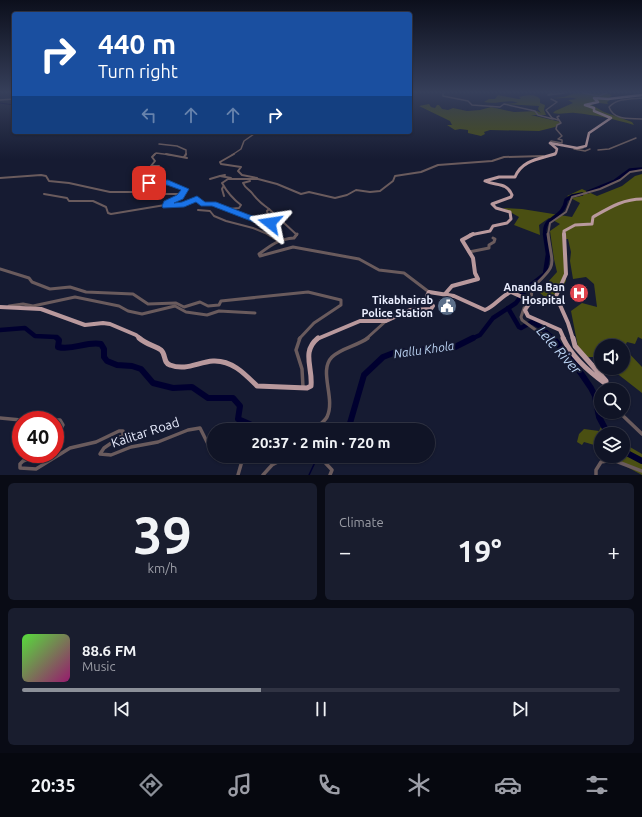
<!DOCTYPE html>
<html lang="en">
<head>
<meta charset="utf-8">
<style>
	body { margin:0; font-family:Ubuntu,sans-serif; background:#191d2e; color:#f1f3f6; height:100vh; display:flex; flex-direction:column; font-size:15px; white-space:nowrap }
	* { box-sizing:border-box; margin:0 }
	p { font-size:13px; color:#9c9ea7 }
	.icon { flex:none; width:22px; height:22px; fill:none; stroke:currentColor; stroke-width:2; stroke-linecap:round; stroke-linejoin:round }
	.map { position:relative; height:475px; overflow:hidden }
	.sheet { display:flex; flex-direction:column; gap:8px; padding:8px; background:#090b15; flex:1 }
	.sheet>* { flex:none }
	.top-card { position:absolute; left:12px; top:12px; width:400px; height:122px; border-radius:4px; box-shadow:0 1px 3px #0004,0 0 0 1px #303343; background:#1a4fa0; color:#fff; overflow:hidden }
	.buttons { position:absolute; left:594px; top:339px; display:grid; gap:8px }
	.buttons a { display:grid; place-items:center; width:36px; height:36px; border-radius:50%; background:#101426; box-shadow:0 1px 3px #0004,0 0 0 1px #303343; font-size:20px }
	.speed { position:absolute; left:12px; top:411px; display:flex; gap:8px; font-size:20px; font-weight:700; text-align:center }
	.speed>* { display:grid; place-content:center; width:52px; height:52px; border-radius:50%; background:#101426; box-shadow:0 1px 3px #0004,0 0 0 1px #303343; line-height:1 }
	.speed .limit { border:6px solid #d22; background:#fff; color:#111 }
	.pin { position:absolute; display:grid; place-items:center; width:34px; height:34px; color:#fff; margin:-17px; border-radius:8px; box-shadow:0 2px 6px #0006 }
	.me { position:absolute; width:44px; margin:-22px; rotate:285deg; stroke-linejoin:round; filter:drop-shadow(0 0 3px #0008) }
	.turn { display:flex; align-items:center; gap:14px; height:84px; padding:0 20px; font-size:18px }
	.turn .icon { width:52px; height:52px; stroke-width:2.5 }
	.turn b { display:block; font-size:28px; line-height:34px }
	.lanes { display:flex; align-items:center; height:38px; padding:0 20px; background:#0003; justify-content:center; gap:20px; direction:ltr }
	.lanes .off { opacity:.35 }
	.big { font-size:30px; font-weight:700; line-height:1.1 }
	.sheet .tile { flex:1; display:flex; flex-direction:column; justify-content:center; gap:6px; min-width:0; padding:0 14px; border-radius:6px; background:#191d2e }
	.sheet .dial { align-items:center; gap:0 }
	.dial b { font-size:52px; line-height:1 }
	.song { display:flex; align-items:center; gap:12px }
	.cover { width:48px; height:48px; border-radius:6px; background:linear-gradient(135deg,hsl(110 70% 55%),hsl(320 70% 35%)) }
	.played { height:4px; border-radius:2px; background:linear-gradient(90deg,#8c9099 40%,#303343 40%) }
	.keys { display:flex; justify-content:space-around; direction:ltr }
	.heat { display:flex; justify-content:space-between; align-items:center; font-size:22px; direction:ltr }
	.sheet .tiles { flex:1; display:grid; gap:8px; grid-template-columns:1fr 1fr }
	.tile:last-child { grid-column:span 2 }
	.trip { position:absolute; left:207px; top:423px; width:228px; height:40px; border-radius:20px; background:#101426; box-shadow:0 1px 3px #0004,0 0 0 1px #303343; font-weight:700; line-height:40px; text-align:center }
	.tab-bar { display:flex; height:64px; justify-content:space-around; align-items:center; background:#06080f; color:#9c9ea7 }
	.tab-bar .icon { width:28px; height:28px }
	.tab-bar .selected { color:#8c9099 }
	.tab-bar b { font-size:18px; color:#f1f3f6 }
	.map>svg:first-child { display:block }
</style>
</head>
<body>
<div class="map">
<svg width="642" height="475" viewBox="0 0 642 475">
	<rect width="100%" height="100%" fill="#161b32"/>
	<g fill="#4a4f12">
		<path d="M575,93H606L612,95L608,99L610,100L607,102L608,104L591,102L590,104L604,112L632,122L634,125C614,119 596,115 575,113C568,112 561,115 553,113L555,111L573,103L568,100L577,99C570,96 562,99 554,98L564,97Z"/>
		<path d="M498,95L518,99H521L519,97C527,95 534,93 540,99V103L545,105L544,110L546,115H531L561,122L555,127L539,131L490,130L484,132L485,134L481,136L468,133V130L460,129L455,130L447,125H452L450,121L419,106L429,104L431,107L435,108L437,105H439L442,109L448,110L453,108L467,111L480,110L491,107L514,112L537,111L541,113L538,109L539,106L503,104L518,103C510,98 496,105 484,102L489,99H495Z"/>
		<polygon points="642,174 642,339 638,337 635,344 627,342 624,348 642,367 642,393 610,368 623,368 623,346 601,346 601,361 595,357 585,357 578,347 571,311 582,303 597,307 594,284 586,277 573,279 570,261 571,252 568,239 566,239 566,281 555,300 555,306 539,292 557,272 554,259 550,231 560,224 549,218 539,225 540,235 514,225 519,217 503,208 522,209 572,217 580,203 567,196 582,189 597,196 622,186 635,176"/>
		<polygon points="601,427 609,434 601,434 601,447 584,442 582,445 577,442 579,434 584,429 599,431"/>
		<polygon points="623,443 642,454 642,475 627,467 627,466 620,461 615,456 623,456"/>
	</g>
	<g fill="none" stroke-linecap="round" stroke-linejoin="round">
		<polyline stroke="#00002f" stroke-width="1" points="0,103 14,105"/>
		<polyline stroke="#00002f" stroke-width="1.5" points="309,475 317,458"/>
		<g stroke="#00002f" stroke-width="3.5">
			<polyline points="588,192 615,181 630,170 642,169"/>
			<path d="M545,235C542,215 563,221 566,200L572,196L582,194"/>
		</g>
		<g stroke="#00002f" stroke-width="4.5">
			<polyline points="508,308 519,327 521,328 532,322 539,326 554,339"/>
			<polyline points="0,330 25,328 35,336 56,337 58,339"/>
			<polyline points="471,339 480,335 493,318 516,303 527,288 545,274 548,254 545,234"/>
		</g>
		<g stroke="#00002f" stroke-width="6">
			<path d="M57,338L59,340L58,347C73,351 86,341 101,344L104,349V357L107,361L117,365L132,366L141,369L153,383L173,388L192,387L208,398H233L240,406L238,419L254,426L253,430"/>
			<polyline points="553,338 576,366 591,388 595,396 599,417 608,434"/>
			<polyline points="287,430 292,430"/>
			<polyline points="348,430 364,375 383,357 396,352 455,347 473,338"/>
			<polyline points="623,451 642,461"/>
		</g>
		<g stroke="#6a5b5d" stroke-width="1.5">
			<polyline points="443,93 443,96 468,101 472,105 500,107 504,104 535,111 538,115 553,119 552,118"/>
			<polyline points="552,93 548,95 564,93"/>
			<polyline points="583,93 599,96 606,93"/>
			<path d="M642,98C630,99 618,98 609,107C614,121 630,118 642,119"/>
			<polyline points="551,99 557,102 546,110 552,118 558,120"/>
			<polyline points="0,100 14,99"/>
			<polyline points="550,143 551,141 562,143 562,140 558,139 562,136 556,129 557,125 561,123 557,117 559,116"/>
			<polyline points="159,144 177,146 186,150 186,155"/>
			<polyline points="583,148 574,149 585,151 590,149"/>
			<polyline points="598,150 609,149 636,138"/>
			<polyline points="154,155 156,153 171,155"/>
			<polyline points="232,155 241,149 244,141 257,132"/>
		</g>
		<g stroke="#6a5b5d" stroke-width="2">
			<polyline points="155,154 152,157 155,161 151,166 159,166 155,170 155,178 148,182 168,183 185,189 185,191"/>
			<polyline points="166,154 187,158 184,157 186,154"/>
			<polyline points="234,154 220,162 221,164 241,167 238,171 242,175 257,178"/>
			<polyline points="225,175 220,176 231,178"/>
			<polyline points="0,178 41,175 46,176 49,181 69,183 110,192 153,192 158,194 181,194 180,197 165,205"/>
			<polyline points="210,179 220,176"/>
			<path d="M250,181L243,183C245,188 249,189 252,193C257,200 262,204 269,209"/>
			<polyline points="223,187 222,189 224,196"/>
			<polyline points="44,194 67,198 69,201 93,201 106,207 108,213 111,214 165,205 184,204 197,199 202,204 213,204 267,224 270,223 267,211 269,209 297,235"/>
			<path d="M229,209L239,208L241,205C233,199 227,192 222,183L228,179H258L277,184L301,194L309,192L335,198L347,195L356,190L370,192L380,191L393,181L395,176L421,172L438,165L492,161L504,157L543,156"/>
			<polyline points="198,210 210,211 214,216 226,221 253,228 270,235"/>
			<polyline points="548,235 550,223 566,212 572,197 600,189 620,180 630,172 642,170"/>
		</g>
		<g stroke="#6a5b5d" stroke-width="3">
			<polyline points="268,234 279,241"/>
			<path d="M297,234L294,238C279,239 271,245 259,254L260,256L293,247L359,259L379,270L404,273L429,292"/>
			<polyline points="469,252 489,248 489,245 494,242 495,239 493,238"/>
			<polyline points="0,269 29,278 32,282 50,289 70,287 86,292 133,294 148,304 176,303 184,307 200,302 208,306 219,305 221,301 308,292 341,300 341,305 314,323 299,339"/>
			<path d="M531,301L532,288C559,263 552,267 548,234"/>
			<polyline points="9,306 23,304 33,306 75,297 119,306 128,311 142,314 175,306 186,312 207,315 219,311 255,313"/>
			<polyline points="527,307 524,308 521,317 522,320 548,339"/>
			<polyline points="366,339 386,321"/>
		</g>
		<g stroke="#6a5b5d" stroke-width="3.5">
			<polyline points="300,338 296,350 302,369 303,387"/>
			<polyline points="547,338 550,341"/>
			<polyline points="619,412 642,434"/>
			<polyline points="0,418 21,420"/>
			<polyline points="29,420 60,420 63,425 55,439"/>
			<path d="M314,430C318,426 324,422 327,417C336,398 318,371 332,357C341,348 357,346 368,338"/>
			<polyline points="41,454 23,461 20,464 20,468 36,469 70,448 96,442 119,431 123,431 123,435 104,448 100,454 111,455 131,447 158,442 188,430 200,428 209,446 214,451"/>
			<polyline points="319,456 332,470 330,475"/>
			<polyline points="238,475 242,461 239,456"/>
			<polyline points="263,475 272,465 289,456"/>
			<polyline points="596,475 596,470 601,462 613,460 642,471"/>
		</g>
		<g stroke="#b9999d" stroke-width="2.5">
			<polyline points="550,143 577,148 586,146 589,133 611,118 594,111 594,108 585,105 598,102 594,98 608,99 642,95"/>
			<polyline points="550,143 557,149 556,153 552,155"/>
		</g>
		<g stroke="#b9999d" stroke-width="3">
			<path d="M470,235L490,231L493,226L507,223L511,219L510,212L496,208L492,204L511,197L512,195C507,182 496,186 485,181L499,177H515C522,160 539,159 555,154"/>
			<path d="M564,235V231L575,225L592,224L593,217C609,208 623,199 642,199"/>
		</g>
		<g stroke="#b9999d" stroke-width="4">
			<polyline points="564,234 566,274 556,296 568,323 573,339"/>
			<polyline points="445,294 452,286 478,279 475,273 473,258 462,240 473,234"/>
			<polyline points="0,307 41,309 85,325 103,323 110,324 136,335 141,339"/>
			<path d="M317,339L360,321H386L410,310L431,309L433,306L427,296L429,292L454,296L485,310C495,306 501,296 511,292L531,301L525,310L528,316L560,330L564,339"/>
		</g>
		<g stroke="#b9999d" stroke-width="5">
			<path d="M139,338C147,345 154,345 161,350C166,354 163,363 170,365C186,371 198,362 213,361C232,360 245,374 257,386L307,388L311,386C313,367 301,352 318,338"/>
			<path d="M563,338C572,357 589,372 606,384V381L575,346L573,338"/>
		</g>
	</g>
	<linearGradient id="sky" x2="0" y2="1"><stop stop-color="#0c0f1c"/><stop offset="0.58" stop-color="#363f5a"/><stop offset="1" stop-color="#363f5a" stop-opacity="0"/></linearGradient>
	<rect width="642" height="159" fill="url(#sky)"/>
	<polygon fill="#1a73e8" stroke="#114b97" points="168,180 189,189 183,199 174,203 182,202 197,196 205,202 216,202 247,214 267,221 273,221 274,223 270,226 264,226 212,206 201,206 196,202 184,207 163,208 162,206 164,201 177,195 181,190 167,185 149,186 146,183 149,181"/>
	<defs>
		<symbol id="hospital-disc" viewBox="-11 -11 22 22"><circle r="9.5" fill="#e0444e" stroke="#161b32"/><path d="M-5-5h3v3.5h4V-5h3V5h-3V1.5h-4V5h-3Z" fill="#fff"/></symbol>
		<symbol id="civic-disc" viewBox="-11 -11 22 22"><circle r="9.5" fill="#5c6f8a" stroke="#161b32"/><path d="M-.6-6.5H3V-4.5H.6V-3L4-1V1h2V6H-6V1h2V-1L-.6-3ZM-1.2 2.5V6h2.4V2.5Z" fill="#fff"/></symbol>
	</defs>
	<g fill-rule="evenodd">
		<use href="#hospital-disc" x="568" y="282" width="22" height="22"/>
		<use href="#civic-disc" x="436" y="295" width="22" height="22"/>
	</g>
	<g text-anchor="middle" stroke-width="4" stroke-linejoin="round" paint-order="stroke">
		<g font-size="11" font-weight="bold" fill="#e9edfe" stroke="#161b32" text-anchor="end">
			<text x="565" y="291">Ananda Ban<tspan x="565" dy="13">Hospital</tspan></text>
			<text x="433" y="304">Tikabhairab<tspan x="433" dy="13">Police Station</tspan></text>
		</g>
		<g font-size="12" font-style="italic" fill="#bdd5f5" stroke="#161b32">
			<text transform="translate(424 350) rotate(-8)" y="4">Nallu Khola</text>
		</g>
		<g font-size="13" fill="#e9edfe" stroke="#161b32">
			<text transform="translate(145 432) rotate(-18)" y="5">Kalitar Road</text>
		</g>
		<g font-size="14" font-style="italic" fill="#bdd5f5" stroke="#161b32">
			<text transform="translate(559 350) rotate(48)" y="5">Lele River</text>
		</g>
	</g>
</svg>
<div class="buttons">
<a><svg class="icon" aria-label="sound" viewBox="0 0 24 24"><path d="M4 9h4l5-4v14l-5-4H4zM17 9q2 3 0 6"/></svg></a>
<a><svg class="icon" aria-label="search" viewBox="0 0 24 24"><circle cx="10" cy="10" r="6"/><path d="M15 15l6 6"/></svg></a>
<a><svg class="icon" aria-label="layers" viewBox="0 0 24 24"><path d="M12 4l9 5-9 5-9-5zM3 14l9 5 9-5"/></svg></a>
</div>
<div class="speed"><div class="limit">40</div></div>
<div class="pin" style="left:149px;top:183px;background:#d93025"><svg class="icon" aria-label="arrive" viewBox="0 0 24 24"><path d="M6 21V4h12l-3 4 3 4H6"/></svg></div>
<svg class="me" style="left:270px;top:223px" viewBox="-20 -20 40 40"><path d="M0-17L14 15 0 8-14 15z" fill="#1a73e8" stroke="#fff" stroke-width="4"/></svg>
<div class="trip">20:37 · 2 min · 720 m</div>
<div class="top-card">
<div class="turn"><svg class="icon" aria-label="right" viewBox="0 0 24 24"><path d="M7 20v-9h11M14 6l5 5-5 5"/></svg><div><b>440 m</b>Turn right</div></div>
<div class="lanes"><svg class="icon off" aria-label="left" viewBox="0 0 24 24"><path d="M17 20v-9H6M10 6l-5 5 5 5"/></svg><svg class="icon off" aria-label="ahead" viewBox="0 0 24 24"><path d="M12 20V5M6 11l6-6 6 6"/></svg><svg class="icon off" aria-label="ahead" viewBox="0 0 24 24"><path d="M12 20V5M6 11l6-6 6 6"/></svg><svg class="icon" aria-label="right" viewBox="0 0 24 24"><path d="M7 20v-9h11M14 6l5 5-5 5"/></svg></div>
</div>
</div>
<section class="sheet">
<div class="tiles">
<div class="tile dial"><b>39</b><p>km/h</p></div>
<div class="tile"><p>Climate</p>
<div class="heat"><a>−</a><b class="big">19°</b><a>+</a></div>
</div>
<div class="tile">
<div class="song"><i class="cover"></i><div><b>88.6 FM</b><p>Music</p></div></div>
<div class="played"></div>
<div class="keys"><svg class="icon" aria-label="previous" viewBox="0 0 24 24"><path d="M18 5L8 12l10 7zM5 5v14"/></svg><svg class="icon" aria-label="pause" viewBox="0 0 24 24"><path d="M8 5v14M16 5v14"/></svg><svg class="icon" aria-label="next" viewBox="0 0 24 24"><path d="M6 5l10 7-10 7zM19 5v14"/></svg></div>
</div>
</div>
</section>
<nav class="tab-bar">
<b>20:35</b>
<svg class="icon selected" aria-label="directions" viewBox="0 0 24 24"><path d="M12 3l9 9-9 9-9-9zM9 14v-3h6M13 9l2 2-2 2"/></svg>
<svg class="icon" aria-label="music" viewBox="0 0 24 24"><path d="M9 18V5l10-2v13"/><circle cx="6" cy="18" r="3"/><circle cx="16" cy="16" r="3"/></svg>
<svg class="icon" aria-label="phone" viewBox="0 0 24 24"><path d="M5 4h4l2 5-3 2q2 4 5 5l2-3 5 2v4C11 20 4 13 5 4z"/></svg>
<svg class="icon" aria-label="climate" viewBox="0 0 24 24"><path d="M12 3v18M4 7l16 10M4 17L20 7"/></svg>
<svg class="icon" aria-label="car" viewBox="0 0 24 24"><path d="M5 17H2v-5l4-1 3-4h7l3 4 3 1v5h-3M9 17h6M6 11h13"/><circle cx="7" cy="17" r="2"/><circle cx="17" cy="17" r="2"/></svg>
<svg class="icon" aria-label="filters" viewBox="0 0 24 24"><path d="M4 7h16M4 17h16"/><circle cx="9" cy="7" r="2"/><circle cx="15" cy="17" r="2"/></svg>
</nav>
</body>
</html>
